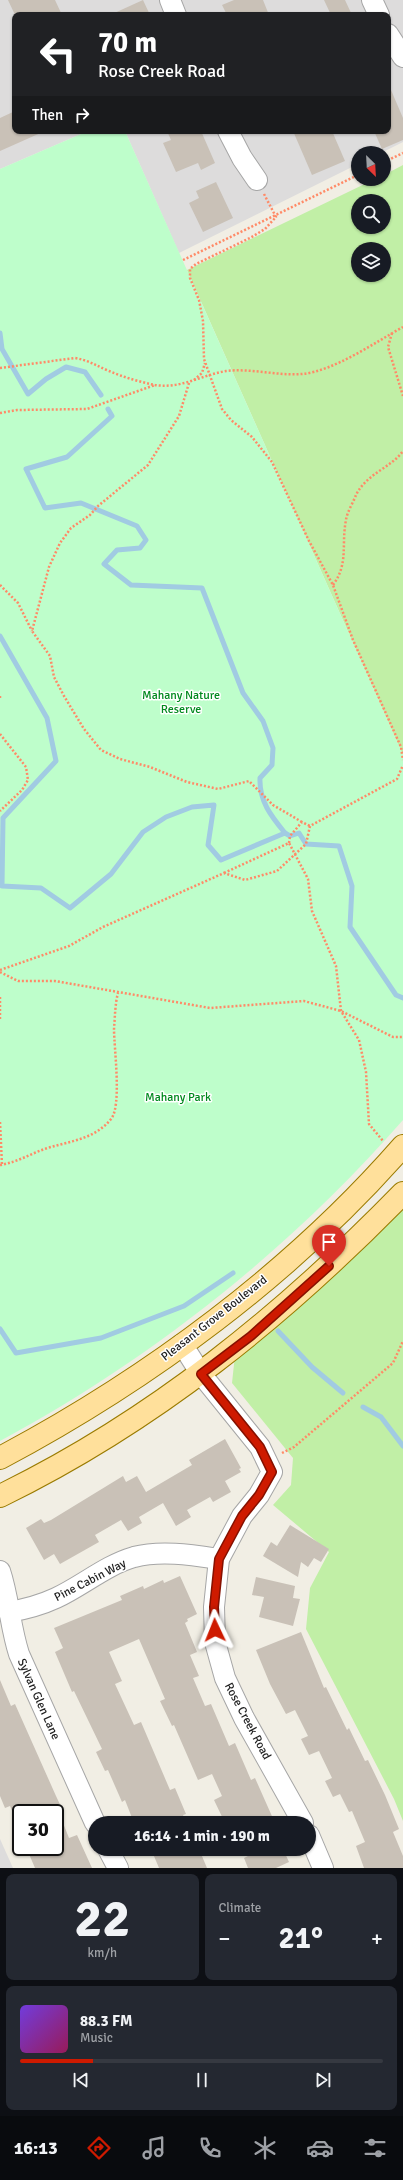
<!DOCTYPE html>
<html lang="en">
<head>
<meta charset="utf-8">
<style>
	body { margin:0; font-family:Signika,sans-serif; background:#242831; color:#f1f3f6; height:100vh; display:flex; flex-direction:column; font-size:15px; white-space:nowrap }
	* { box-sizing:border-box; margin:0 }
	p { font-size:13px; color:#9ea1a6 }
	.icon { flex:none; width:22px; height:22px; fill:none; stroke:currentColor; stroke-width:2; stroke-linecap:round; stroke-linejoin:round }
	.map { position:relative; height:1868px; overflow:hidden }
	.panel { display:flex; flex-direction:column; gap:6px; padding:6px; background:#0d0f14; flex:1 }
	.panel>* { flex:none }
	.top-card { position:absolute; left:12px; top:12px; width:379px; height:122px; border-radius:8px; box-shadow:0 1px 3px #0004; background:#202124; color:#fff; overflow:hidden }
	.needle { width:26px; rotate:156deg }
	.fabs { position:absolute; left:351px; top:146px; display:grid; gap:8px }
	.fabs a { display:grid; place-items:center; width:40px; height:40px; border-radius:50%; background:#171b24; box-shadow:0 1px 3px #0004; font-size:20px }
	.speed { position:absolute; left:12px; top:1804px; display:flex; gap:8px; font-size:20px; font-weight:700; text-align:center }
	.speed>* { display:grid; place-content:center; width:52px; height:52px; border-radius:50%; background:#171b24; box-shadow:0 1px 3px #0004; line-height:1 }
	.speed .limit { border:2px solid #111; border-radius:6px; background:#fff; color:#111 }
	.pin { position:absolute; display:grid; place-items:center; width:34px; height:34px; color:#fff; margin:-41px -17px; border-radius:50% 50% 50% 0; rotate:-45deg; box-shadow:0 0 4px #0007 }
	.pin .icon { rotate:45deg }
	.me { position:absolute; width:44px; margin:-22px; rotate:358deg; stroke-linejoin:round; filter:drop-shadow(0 0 3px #0008) }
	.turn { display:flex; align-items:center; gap:14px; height:84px; padding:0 20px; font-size:18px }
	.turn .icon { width:52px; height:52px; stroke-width:2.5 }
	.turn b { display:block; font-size:28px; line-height:34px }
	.then { display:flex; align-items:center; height:38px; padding:0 20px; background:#0003; gap:8px; font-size:15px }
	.big { font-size:30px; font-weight:700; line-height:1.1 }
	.panel .tile { flex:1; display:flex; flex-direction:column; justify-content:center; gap:6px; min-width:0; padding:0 14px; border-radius:8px; background:#242831 }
	.panel .dial { align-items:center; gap:0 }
	.dial b { font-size:52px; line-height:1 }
	.song { display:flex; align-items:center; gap:12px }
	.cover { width:48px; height:48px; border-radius:6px; background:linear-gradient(135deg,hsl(260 70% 55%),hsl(330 70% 35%)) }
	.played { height:4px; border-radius:2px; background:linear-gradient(90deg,#ce1a00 20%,#363941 20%) }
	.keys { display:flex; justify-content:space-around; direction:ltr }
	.heat { display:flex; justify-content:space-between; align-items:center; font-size:22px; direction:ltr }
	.panel .tiles { flex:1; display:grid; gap:6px; grid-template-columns:1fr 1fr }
	.tile:last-child { grid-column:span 2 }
	.trip { position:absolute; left:88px; top:1816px; width:228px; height:40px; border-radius:20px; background:#171b24; box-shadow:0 1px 3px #0004; font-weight:700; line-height:40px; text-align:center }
	.dock { display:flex; height:64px; justify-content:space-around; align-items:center; background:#090b0e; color:#9ea1a6 }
	.dock .icon { width:28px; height:28px }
	.dock .on { color:#ce1a00 }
	.dock b { font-size:18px; color:#f1f3f6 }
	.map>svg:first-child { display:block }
</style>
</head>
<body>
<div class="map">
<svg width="403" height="1868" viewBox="0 0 403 1868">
	<rect width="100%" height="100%" fill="#f1eee4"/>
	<g fill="#dddcdc">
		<polygon points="0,0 403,0 403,142 381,153 358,153 358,164 179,253 125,131 388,131 388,15 15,15 15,131 88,131 0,169"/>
		<polygon points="0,1839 13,1868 0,1868"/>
	</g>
	<g fill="#c1efa6" fill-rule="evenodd">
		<path d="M403,165V755L187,270L375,179H384V175ZM358,201H384V227H358ZM358,249H384V275H358Z"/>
		<polygon points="403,1202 403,1821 394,1799 306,1629 310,1588 329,1552 273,1505 291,1485 293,1458 232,1383 235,1355"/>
	</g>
	<path fill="#befecb" d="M88,131H125L403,755V1120C289,1250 152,1359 0,1441V169Z"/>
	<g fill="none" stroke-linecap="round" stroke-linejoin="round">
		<g stroke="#a1cbe2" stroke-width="5">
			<polyline points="0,333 2,349 28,394 46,379 66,367 85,372 101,395"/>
			<path d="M108,409L112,416L67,457L26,469L45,508L81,503L137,526L146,540L140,548L117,550L104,564L131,585L202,588L243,693L263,721L273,748L272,765L260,778C259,801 271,816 285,833"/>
			<polyline points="0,636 47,718 56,761 3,818 2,886 41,888 70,908 111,874 143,832 166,817 192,807 214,805 208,845 221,860 285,833 290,836 299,833 306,844 339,846 352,886 350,927 396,995 403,998"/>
			<polyline points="0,1329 16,1353 101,1338 184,1306 233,1273"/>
			<polyline points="278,1331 312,1367 343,1393"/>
			<polyline points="363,1407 381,1417 403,1446"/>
		</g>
	</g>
	<g fill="#c9c1b7">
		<polygon points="8,0 55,0 62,15 15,15"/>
		<polygon points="143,0 150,15 110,15"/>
		<polygon points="234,0 263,0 269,15 227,15 222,5"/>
		<polygon points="324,0 345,0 352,15 331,15"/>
		<polygon points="388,83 403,118 403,140 382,149 374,131 388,131"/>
		<polygon points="15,111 15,131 45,131 0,151 0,118"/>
		<polygon points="167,131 201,131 215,163 201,170 198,163 176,172 163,143 171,140"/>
		<polygon points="293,131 332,131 345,161 312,175"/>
		<polygon points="216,182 233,218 203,232 189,203 199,198 196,191"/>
		<polygon points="225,1439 241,1468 239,1469 241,1472 225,1481 231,1492 213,1502 210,1497 187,1510 191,1517 176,1526 163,1503 139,1517 142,1523 128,1531 121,1520 95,1535 99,1542 60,1564 54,1554 44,1560 26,1528 41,1519 44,1523 51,1520 123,1476 126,1482 137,1476 146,1492 192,1465 189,1460"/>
		<polygon points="290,1525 329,1549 321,1562 314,1558 308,1567 301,1562 298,1577 263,1556 271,1542 277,1546"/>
		<polygon points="180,1576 197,1614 187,1619 188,1621 185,1623 197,1652 190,1655 199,1676 193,1678 205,1706 211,1704 229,1746 235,1743 251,1780 255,1778 275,1823 225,1823 214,1800 222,1796 212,1774 198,1780 174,1725 172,1726 160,1701 165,1699 139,1639 109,1652 122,1681 115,1684 134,1725 141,1722 170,1790 175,1788 186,1814 183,1815 187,1823 134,1823 125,1800 122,1802 108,1770 105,1771 96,1752 102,1749 74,1691 72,1692 55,1652 63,1648 54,1628 122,1600 120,1596 143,1586 144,1589 163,1580 164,1583"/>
		<polygon points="256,1577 295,1586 293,1598 300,1599 293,1626 259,1617 264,1597 252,1595"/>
		<polygon points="301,1632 324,1688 326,1687 347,1730 349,1728 365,1761 368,1760 385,1795 399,1829 393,1832 403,1856 403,1868 364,1868 356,1846 365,1842 352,1811 349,1812 340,1794 333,1797 325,1781 332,1778 319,1751 309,1755 301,1739 308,1736 295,1710 286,1714 270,1684 256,1650"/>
		<polygon points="0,1680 11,1706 15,1704 56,1796 64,1813 59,1813 69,1838 77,1835 92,1868 35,1868 26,1847 55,1847 55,1813 13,1813 10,1806 5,1808 0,1796"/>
		<polygon points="151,1849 199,1849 207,1868 159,1868"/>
		<polygon points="246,1849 283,1849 289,1862 276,1868 248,1868 244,1858 248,1856"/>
	</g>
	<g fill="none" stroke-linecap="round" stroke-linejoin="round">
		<defs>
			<g id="minor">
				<polyline points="170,0 176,15"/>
				<polyline points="372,0 379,15"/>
				<polyline points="388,34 403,57"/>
				<polyline points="228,131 242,158 257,180"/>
				<polyline points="182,1344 201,1374 260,1447 272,1472 259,1495 242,1516 219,1559 214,1607 215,1642 225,1678 244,1718 303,1823"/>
				<path d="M0,1571C9,1598 10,1626 19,1654L95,1823"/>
				<path d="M9,1612C26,1609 41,1605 56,1598C82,1586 106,1565 134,1557C161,1550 192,1555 219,1559"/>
				<polyline points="309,1835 323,1868"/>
				<polyline points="108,1849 118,1868"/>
			</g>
			<g id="major">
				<path d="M0,1458C149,1379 292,1273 403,1146"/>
				<path d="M0,1496C154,1421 284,1315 403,1193"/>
			</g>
		</defs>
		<use href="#minor" stroke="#a6a6a6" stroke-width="22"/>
		<use href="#major" stroke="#9a7b00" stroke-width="24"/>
		<g stroke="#ff8a67" stroke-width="2.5" stroke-dasharray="2 2" stroke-linecap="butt">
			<polyline points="384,162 403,153"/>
			<polyline points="264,194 276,217 265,229 250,238 196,264 190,269 190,278 199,300 203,321 204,359 222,409 231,420 252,437 272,462 309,541 333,585 353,640 401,747 403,760"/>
			<polyline points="183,260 358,175"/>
			<polyline points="392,333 388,347 403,396"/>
			<path d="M0,368L75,358C88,360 97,366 109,371C123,377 140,382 155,385C181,389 202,375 226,371C251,368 277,376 302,374C334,371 374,343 403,327"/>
			<polyline points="194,380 202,373 205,363"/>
			<polyline points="189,383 179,416 148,465 98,506 90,515 71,528 60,543 49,567 32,631 50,656 54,677 64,696 84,729 101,750 120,759 150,767 187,782 218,789 249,781 273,805 302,822"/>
			<polyline points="0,413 17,410 87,409 155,385"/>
			<polyline points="0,585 18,603 32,631"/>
			<path d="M333,585C349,563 341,545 346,520C347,512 353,503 356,495C367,473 391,468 403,451"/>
			<polyline points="0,696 0,700"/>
			<polyline points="0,734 26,767 28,780 22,790 0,811"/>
			<polyline points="289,843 290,836 302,822 310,826"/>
			<polyline points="224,873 289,843 308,879 312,911 336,966 341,1011 359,1040 366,1072 369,1124 383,1141"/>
			<polyline points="0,970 69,946 103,927 224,873 245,880 277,871 306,844 310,826 397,779 403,765"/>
			<polyline points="0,972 18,981 55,981 210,1008 304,1001 341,1011 393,1037 403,1037"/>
			<polyline points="0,997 0,1021"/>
			<polyline points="0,1122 2,1165"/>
			<path d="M0,1165C19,1162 33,1152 51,1147C72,1141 96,1138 111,1119C122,1106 114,1048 114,1029C115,1017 115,1004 118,993"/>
			<polyline points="282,1453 294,1447 393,1363 403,1341"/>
		</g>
		<use href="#minor" stroke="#fff" stroke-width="20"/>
		<use href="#major" stroke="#ffe09b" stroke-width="22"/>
	</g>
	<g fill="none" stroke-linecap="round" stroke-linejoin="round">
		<defs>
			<polyline id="route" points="215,1630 214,1607 219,1559 242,1516 259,1495 272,1472 260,1447 201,1374 251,1336 329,1266"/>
		</defs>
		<use href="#route" stroke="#861100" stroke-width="10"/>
		<use href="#route" stroke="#ce1a00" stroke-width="7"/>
	</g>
	<g text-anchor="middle" stroke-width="3" stroke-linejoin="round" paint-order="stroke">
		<g font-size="12" fill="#01891e" stroke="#fff">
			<text x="181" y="699">Mahany Nature<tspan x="181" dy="14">Reserve</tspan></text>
			<text x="178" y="1101">Mahany Park</text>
		</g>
		<g font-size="12" fill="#1f1f1f" stroke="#fff">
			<text transform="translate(214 1318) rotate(-38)" y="4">Pleasant Grove Boulevard</text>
			<text transform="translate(90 1580) rotate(-27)" y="4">Pine Cabin Way</text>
			<text transform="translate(39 1699) rotate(66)" y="4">Sylvan Glen Lane</text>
			<text transform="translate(248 1721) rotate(62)" y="4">Rose Creek Road</text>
		</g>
	</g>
</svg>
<div class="fabs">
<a><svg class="needle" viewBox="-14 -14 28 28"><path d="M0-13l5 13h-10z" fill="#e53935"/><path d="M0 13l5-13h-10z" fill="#9ea1a6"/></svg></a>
<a><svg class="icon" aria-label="search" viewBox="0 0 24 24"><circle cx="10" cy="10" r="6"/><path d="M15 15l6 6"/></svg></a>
<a><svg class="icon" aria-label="layers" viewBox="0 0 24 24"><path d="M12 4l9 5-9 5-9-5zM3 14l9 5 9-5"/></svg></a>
</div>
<div class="speed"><div class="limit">30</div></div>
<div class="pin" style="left:329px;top:1266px;background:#d93025"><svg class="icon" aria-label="arrive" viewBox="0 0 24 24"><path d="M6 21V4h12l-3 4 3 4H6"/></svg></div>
<svg class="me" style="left:215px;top:1630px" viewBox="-20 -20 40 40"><path d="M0-17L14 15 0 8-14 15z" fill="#ce1a00" stroke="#fff" stroke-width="4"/></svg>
<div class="trip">16:14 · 1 min · 190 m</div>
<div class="top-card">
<div class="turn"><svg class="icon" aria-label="left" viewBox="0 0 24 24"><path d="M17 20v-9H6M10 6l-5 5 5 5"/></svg><div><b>70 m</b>Rose Creek Road</div></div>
<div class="then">Then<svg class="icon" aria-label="right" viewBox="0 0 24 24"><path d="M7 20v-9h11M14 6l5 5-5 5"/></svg></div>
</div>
</div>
<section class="panel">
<div class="tiles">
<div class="tile dial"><b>22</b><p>km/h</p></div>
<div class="tile"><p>Climate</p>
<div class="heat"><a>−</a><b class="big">21°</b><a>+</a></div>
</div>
<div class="tile">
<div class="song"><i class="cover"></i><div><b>88.3 FM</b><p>Music</p></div></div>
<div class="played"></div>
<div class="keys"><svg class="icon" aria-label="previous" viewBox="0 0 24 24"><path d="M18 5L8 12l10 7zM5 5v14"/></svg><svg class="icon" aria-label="pause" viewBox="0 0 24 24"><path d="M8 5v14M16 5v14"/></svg><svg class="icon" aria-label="next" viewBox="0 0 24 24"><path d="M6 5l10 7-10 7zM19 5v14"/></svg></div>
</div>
</div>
</section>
<nav class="dock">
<b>16:13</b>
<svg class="icon on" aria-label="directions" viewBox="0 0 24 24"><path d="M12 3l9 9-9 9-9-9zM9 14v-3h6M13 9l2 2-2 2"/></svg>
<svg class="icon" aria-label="music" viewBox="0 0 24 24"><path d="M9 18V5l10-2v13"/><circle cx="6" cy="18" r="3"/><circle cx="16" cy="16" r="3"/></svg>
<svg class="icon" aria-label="phone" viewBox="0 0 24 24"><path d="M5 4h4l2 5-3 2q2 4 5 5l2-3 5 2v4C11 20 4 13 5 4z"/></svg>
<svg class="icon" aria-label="climate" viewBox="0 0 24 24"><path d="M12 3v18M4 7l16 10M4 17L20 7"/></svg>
<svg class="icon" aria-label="car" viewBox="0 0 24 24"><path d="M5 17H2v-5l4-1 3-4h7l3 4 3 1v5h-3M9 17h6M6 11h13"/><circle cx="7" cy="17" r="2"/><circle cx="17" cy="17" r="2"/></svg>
<svg class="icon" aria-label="filters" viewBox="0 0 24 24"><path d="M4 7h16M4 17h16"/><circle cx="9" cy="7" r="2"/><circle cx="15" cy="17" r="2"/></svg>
</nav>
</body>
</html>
